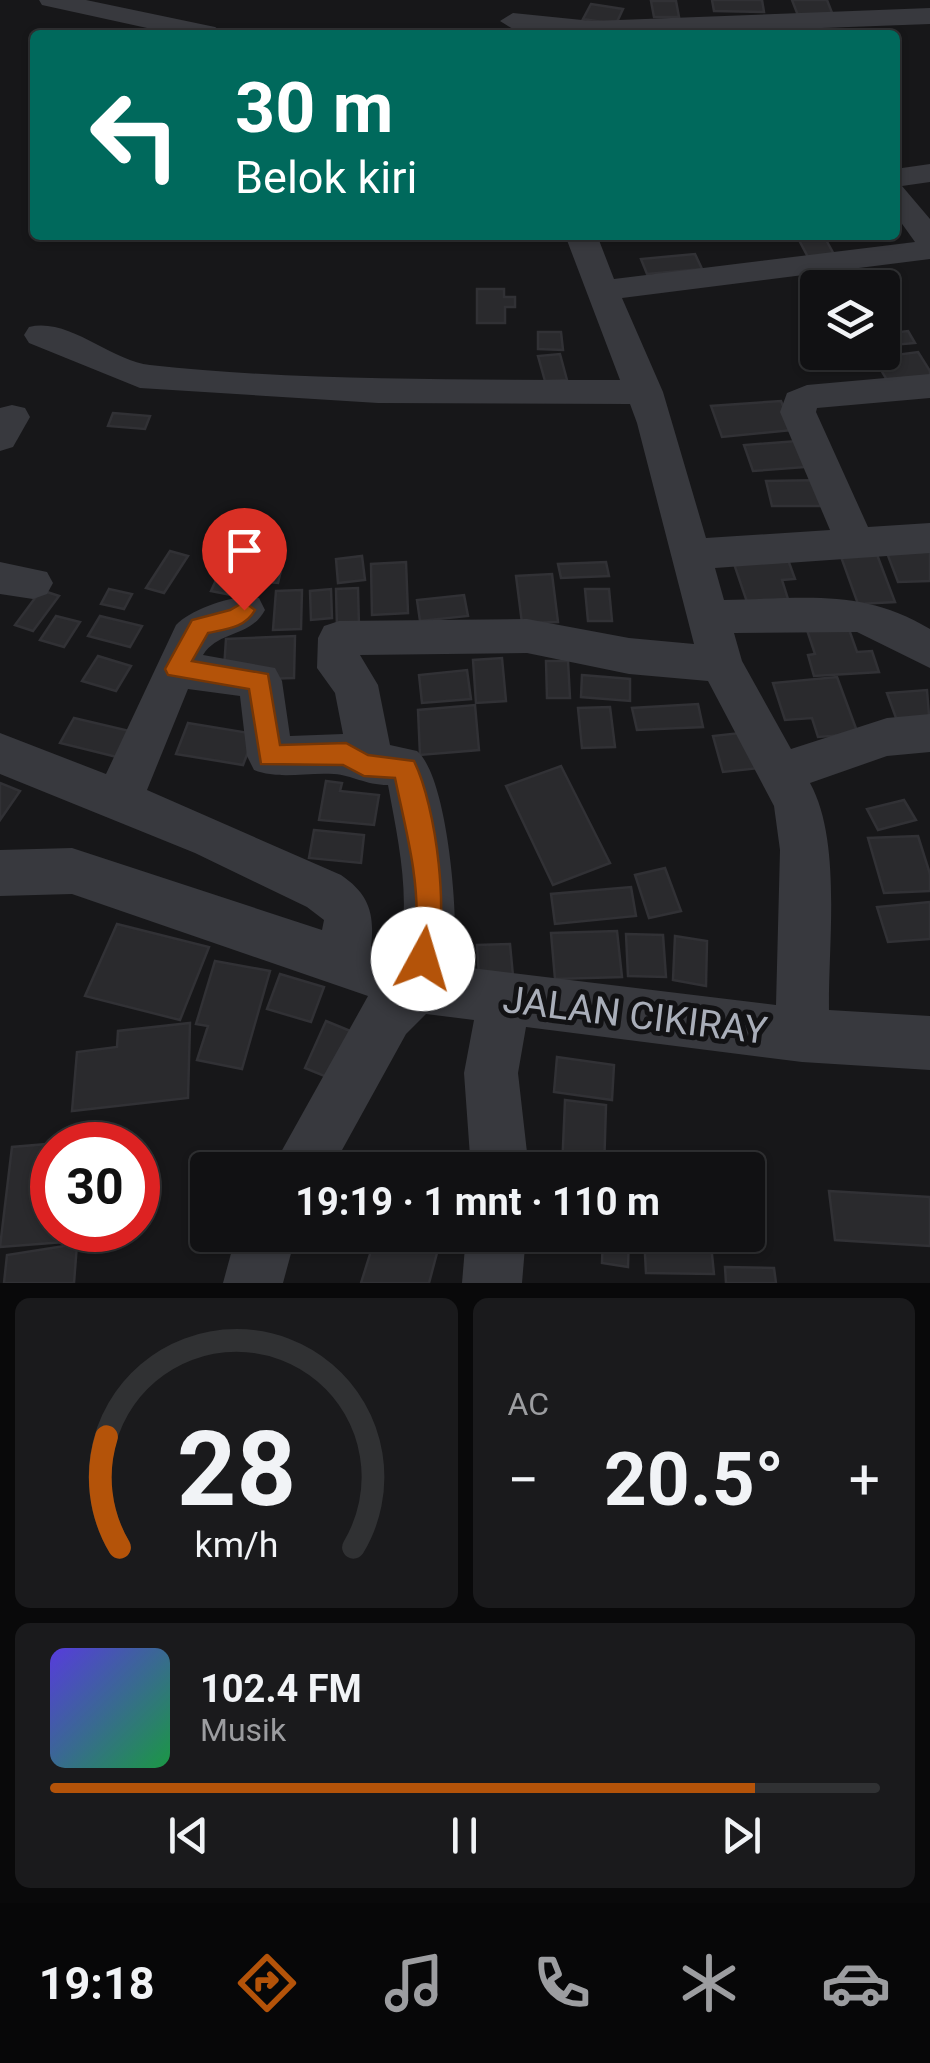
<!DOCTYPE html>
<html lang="id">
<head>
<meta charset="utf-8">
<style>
	body { margin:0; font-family:Roboto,sans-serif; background:#1a1a1c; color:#f1f3f6; height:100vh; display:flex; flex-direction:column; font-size:38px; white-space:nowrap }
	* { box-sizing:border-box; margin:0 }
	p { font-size:32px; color:#9c9da0 }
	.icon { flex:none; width:55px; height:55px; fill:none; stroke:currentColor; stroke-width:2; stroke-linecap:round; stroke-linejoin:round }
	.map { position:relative; height:1283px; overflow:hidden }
	.drawer { display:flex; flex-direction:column; gap:15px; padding:15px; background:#09090a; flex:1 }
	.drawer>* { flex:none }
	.hud { position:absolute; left:30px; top:30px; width:870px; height:210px; border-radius:10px; box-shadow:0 2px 8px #0004,0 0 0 2px #303133; background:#00695c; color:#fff; overflow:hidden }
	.buttons { position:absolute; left:800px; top:270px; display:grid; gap:20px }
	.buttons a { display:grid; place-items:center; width:100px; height:100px; border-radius:10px; background:#111113; box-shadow:0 2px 8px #0004,0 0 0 2px #303133; font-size:50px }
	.speed { position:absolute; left:30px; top:1122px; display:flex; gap:20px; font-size:50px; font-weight:700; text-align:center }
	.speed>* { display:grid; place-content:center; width:130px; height:130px; border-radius:50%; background:#111113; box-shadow:0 2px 8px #0004,0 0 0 2px #303133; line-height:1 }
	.speed .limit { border:15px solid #d22; background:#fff; color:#111 }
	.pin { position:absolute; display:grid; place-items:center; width:85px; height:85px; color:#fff; margin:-102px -42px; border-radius:50% 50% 50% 0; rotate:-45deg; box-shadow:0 0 10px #0007 }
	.pin .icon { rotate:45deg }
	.me { position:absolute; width:110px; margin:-55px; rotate:6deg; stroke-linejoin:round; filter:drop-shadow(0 0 8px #0008) }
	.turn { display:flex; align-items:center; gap:35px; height:210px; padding:0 40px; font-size:45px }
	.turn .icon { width:130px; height:130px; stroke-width:2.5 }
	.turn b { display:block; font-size:70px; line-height:85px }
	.big { font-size:75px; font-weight:700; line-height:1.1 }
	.drawer .card { flex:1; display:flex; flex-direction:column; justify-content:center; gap:15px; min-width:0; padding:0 35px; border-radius:15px; background:#1a1a1c }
	.drawer .dial { align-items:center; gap:0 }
	.dial svg { height:260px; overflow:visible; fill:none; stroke:#303133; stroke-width:7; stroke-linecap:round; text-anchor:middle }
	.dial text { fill:#f1f3f6; stroke:none }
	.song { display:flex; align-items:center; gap:30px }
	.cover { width:120px; height:120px; border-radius:15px; background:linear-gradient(135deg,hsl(250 70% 55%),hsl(140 70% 35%)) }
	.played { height:10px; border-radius:5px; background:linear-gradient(90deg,#b45309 85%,#303133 85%) }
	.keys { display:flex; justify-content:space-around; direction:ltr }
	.heat { display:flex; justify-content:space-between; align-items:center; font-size:55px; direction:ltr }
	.drawer .tiles { flex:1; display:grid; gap:15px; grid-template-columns:1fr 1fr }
	.card:last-child { grid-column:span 2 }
	.trip { position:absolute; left:190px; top:1152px; width:575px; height:100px; border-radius:10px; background:#111113; box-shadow:0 2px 8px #0004,0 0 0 2px #303133; font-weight:700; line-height:100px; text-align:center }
	.tabs { display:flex; height:160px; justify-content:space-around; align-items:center; background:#070708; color:#9c9da0 }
	.tabs .icon { width:70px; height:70px }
	.tabs .selected { color:#b45309 }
	.tabs b { font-size:45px; color:#f1f3f6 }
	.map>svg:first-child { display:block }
</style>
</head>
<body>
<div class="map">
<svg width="930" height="1283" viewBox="0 0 930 1283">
	<rect width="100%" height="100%" fill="#171719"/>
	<g fill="#2a2a2d" stroke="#313135" stroke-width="2.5">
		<polygon points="712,0 762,0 764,12 714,11"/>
		<polygon points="792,0 827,0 834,18 799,18"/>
		<polygon points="651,1 676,1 679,17 654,17"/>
		<polygon points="591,4 623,9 616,24 583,19"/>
		<polygon points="825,238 836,258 809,259 799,240"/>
		<polygon points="695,254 702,269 647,274 641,259"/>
		<polygon points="868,278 875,288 836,288 833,283"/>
		<polygon points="477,289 504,289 504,297 515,297 515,307 505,307 505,323 477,323"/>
		<polygon points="908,331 915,343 882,346 882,334"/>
		<polygon points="538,332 561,332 563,350 538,349"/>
		<polygon points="918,352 930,371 930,382 891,387 874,358"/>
		<polygon points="560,354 567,380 545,381 538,356"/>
		<polygon points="781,401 793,430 722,437 711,406"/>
		<polygon points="113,413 150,416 145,429 108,426"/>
		<polygon points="810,440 820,466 753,471 744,445"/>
		<polygon points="827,480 835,506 772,506 766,481"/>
		<polygon points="170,551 188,556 164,593 146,588"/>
		<polygon points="930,551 930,581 898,582 887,553"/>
		<polygon points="876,552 895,602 858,604 840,554"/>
		<polygon points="362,556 365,580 338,583 336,559"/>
		<polygon points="787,557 795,579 782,580 788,599 747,602 733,561"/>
		<polygon points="225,560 251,565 237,596 211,591"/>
		<polygon points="260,560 283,562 278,583 255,581"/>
		<polygon points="406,562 408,613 372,615 371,564"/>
		<polygon points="606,562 609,576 561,578 558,564"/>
		<polygon points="552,574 558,622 522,623 516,576"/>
		<polygon points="358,588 359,627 337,628 336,589"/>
		<polygon points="109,589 132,594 124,609 101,604"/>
		<polygon points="331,589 332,618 311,620 310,591"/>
		<polygon points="585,589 609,589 612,621 588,621"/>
		<polygon points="41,590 59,596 33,631 15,625"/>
		<polygon points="302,590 301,629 273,630 276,591"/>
		<polygon points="464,595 468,616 420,621 417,600"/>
		<polygon points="56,616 80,622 64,647 40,640"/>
		<polygon points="100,616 142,626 130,647 88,636"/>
		<polygon points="846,621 857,652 872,651 879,672 814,676 808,655 815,654 805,624"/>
		<polygon points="295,636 294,678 262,679 224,669 226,639"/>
		<polygon points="98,656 131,666 116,691 82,681"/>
		<polygon points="502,658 506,701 476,703 473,660"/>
		<polygon points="546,661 568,661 570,698 547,698"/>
		<polygon points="467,670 471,699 422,703 419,675"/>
		<polygon points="582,675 630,679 630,701 581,697"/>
		<polygon points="837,677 858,734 818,737 812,718 785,720 773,683"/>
		<polygon points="927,690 930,728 900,729 887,693"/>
		<polygon points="698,704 703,727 637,730 632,708"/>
		<polygon points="475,705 479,750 420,755 418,710"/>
		<polygon points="610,707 615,747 582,748 578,708"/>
		<polygon points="74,718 134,732 121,758 60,743"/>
		<polygon points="188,723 255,734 243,765 176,754"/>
		<polygon points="749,732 760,768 723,772 713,736"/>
		<polygon points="561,766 610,863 553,885 506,786"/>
		<polygon points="326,781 342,783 340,791 379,795 374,825 319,820"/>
		<polygon points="0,783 20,791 0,820"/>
		<polygon points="904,800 916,820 878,830 867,809"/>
		<polygon points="314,830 364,835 361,863 309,858"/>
		<polygon points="918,836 930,874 930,891 884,893 868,838"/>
		<polygon points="665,868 681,911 649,918 635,875"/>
		<polygon points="631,887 636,916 555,924 551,894"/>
		<polygon points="930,902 930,939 888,942 877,907"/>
		<polygon points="117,924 209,947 180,1020 85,996"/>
		<polygon points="617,931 622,977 555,979 551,933"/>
		<polygon points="626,934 663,935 666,977 628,976"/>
		<polygon points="675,936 707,941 706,986 673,980"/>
		<polygon points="510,944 513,976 479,977 477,945"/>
		<polygon points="215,961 270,971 242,1069 197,1060 208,1026 196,1024"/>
		<polygon points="280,974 324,987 311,1022 267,1009"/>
		<polygon points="326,1021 360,1035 339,1082 305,1068"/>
		<polygon points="190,1023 188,1098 72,1111 77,1052 117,1047 118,1031"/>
		<polygon points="557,1057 614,1065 612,1100 554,1092"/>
		<polygon points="565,1100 606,1105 604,1170 562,1170"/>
		<polygon points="84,1141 83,1145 52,1145 52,1230 103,1230 102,1239 0,1247 12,1147"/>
		<polygon points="829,1191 930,1197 930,1246 835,1240"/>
		<polygon points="376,1235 441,1238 429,1283 361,1283"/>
		<polygon points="566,1235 594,1235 594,1249 566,1247"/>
		<polygon points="603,1235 629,1235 628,1267 602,1263"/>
		<polygon points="644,1235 710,1235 714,1274 646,1273"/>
		<polygon points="77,1244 74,1283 4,1283 7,1255"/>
		<polygon points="725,1267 774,1268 776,1283 726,1283"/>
	</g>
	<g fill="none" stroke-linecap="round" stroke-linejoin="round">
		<g fill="#38393e" fill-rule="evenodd">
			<polygon points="39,0 86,0 215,27 228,35 179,35 42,5"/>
			<polygon points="930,8 930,24 634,35 513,29 500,21 513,13 592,21"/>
			<path d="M930,164V182L902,186L930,219V259L622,298L663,392L706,538L830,530L780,412L787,393L807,385L930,374V398L817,408L816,412L868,527L930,523V553L715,568L724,600C801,599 861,587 930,629V668L857,632L734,633L742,661L791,749L887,718L930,714V752L887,756L810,783C842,841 828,944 829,1010L930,1016V1070L802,1062L526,1027L518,1073L529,1170H471L464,1073L474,1020L426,1014L406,1034L331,1170H271L368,996L72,894L0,896V850L72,848L322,930L324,920L307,907L195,853L0,774V733L106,774L176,625C191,609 239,592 259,598L265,610C250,638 219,630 203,655L275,668L282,681L290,736L343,734L335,693L317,668L318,638L324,626L339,621L527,619L629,638L694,644L637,423L630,404L378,403L140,388L29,343L24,335L29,327C69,317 111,361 150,365C306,382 464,379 620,380L565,235H597L614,279L915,242L895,214V169ZM527,653L629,674L708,681L774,806L780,850L776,1005L447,965C450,952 455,939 455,926C455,888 445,775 417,751L390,745L378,685L360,655ZM188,689L240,696L247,756L254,770C280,780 306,772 334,774C352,775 365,785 388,785C398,840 412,900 398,955L371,946C375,914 369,894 341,875L147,790Z"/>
			<polygon points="12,405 25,408 30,417 13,447 0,451 0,408"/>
			<polygon points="0,562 47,572 53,583 47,594 33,599 0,594"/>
			<polygon points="236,1235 296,1235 283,1283 223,1283"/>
			<polygon points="466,1235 526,1235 522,1283 462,1283"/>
		</g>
	</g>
	<path fill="#b45309" stroke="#753606" stroke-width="2.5" d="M244,602L255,610C245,628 226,629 208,633L192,661L268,674L280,745L346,743L368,755L414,761C436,805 452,923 432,968L423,972L413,968C407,954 415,944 416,930C420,880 405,827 395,778L364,776L343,765L261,764L249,689L168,675L165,669L192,620L230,610Z"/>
	<g text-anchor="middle" stroke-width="10" stroke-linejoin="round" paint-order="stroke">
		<g font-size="38" fill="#a9aeb9" stroke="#121214">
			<text transform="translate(635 1015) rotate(7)" y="13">JALAN CIKIRAY</text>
		</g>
	</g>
</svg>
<div class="buttons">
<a><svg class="icon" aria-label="layers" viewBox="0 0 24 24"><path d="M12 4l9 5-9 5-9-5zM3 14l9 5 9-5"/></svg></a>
</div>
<div class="speed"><div class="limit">30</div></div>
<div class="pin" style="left:244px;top:610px;background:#d93025"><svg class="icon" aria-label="arrive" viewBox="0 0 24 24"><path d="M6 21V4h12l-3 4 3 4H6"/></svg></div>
<svg class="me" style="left:423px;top:959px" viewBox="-20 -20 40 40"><circle r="19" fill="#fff"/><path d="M0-13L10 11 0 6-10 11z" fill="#b45309"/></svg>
<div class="trip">19:19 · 1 mnt · 110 m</div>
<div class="hud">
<div class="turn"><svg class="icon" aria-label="left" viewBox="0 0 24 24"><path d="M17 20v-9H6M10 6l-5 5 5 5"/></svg><div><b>30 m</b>Belok kiri</div></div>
</div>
</div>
<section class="drawer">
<div class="tiles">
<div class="card dial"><svg viewBox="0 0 100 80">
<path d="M14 69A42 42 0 1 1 86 69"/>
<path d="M14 69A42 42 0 0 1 10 35" stroke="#b45309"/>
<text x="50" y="56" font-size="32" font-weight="700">28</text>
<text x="50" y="72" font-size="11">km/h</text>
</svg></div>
<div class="card"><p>AC</p>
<div class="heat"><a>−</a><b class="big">20.5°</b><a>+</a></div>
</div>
<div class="card">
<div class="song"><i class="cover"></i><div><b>102.4 FM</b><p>Musik</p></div></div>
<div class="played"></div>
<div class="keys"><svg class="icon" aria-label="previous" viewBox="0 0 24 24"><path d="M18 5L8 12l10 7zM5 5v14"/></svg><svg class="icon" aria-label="pause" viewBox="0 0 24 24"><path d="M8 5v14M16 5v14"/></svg><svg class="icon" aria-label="next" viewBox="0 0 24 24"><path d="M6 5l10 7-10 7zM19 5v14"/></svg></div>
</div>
</div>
</section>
<nav class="tabs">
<b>19:18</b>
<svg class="icon selected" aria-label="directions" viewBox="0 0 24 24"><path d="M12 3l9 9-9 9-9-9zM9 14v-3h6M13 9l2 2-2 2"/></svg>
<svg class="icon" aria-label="music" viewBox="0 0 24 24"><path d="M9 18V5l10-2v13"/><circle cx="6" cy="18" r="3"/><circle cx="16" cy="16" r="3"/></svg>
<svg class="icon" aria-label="phone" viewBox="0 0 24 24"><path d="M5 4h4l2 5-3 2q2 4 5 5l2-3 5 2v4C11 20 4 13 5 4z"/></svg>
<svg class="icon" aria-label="climate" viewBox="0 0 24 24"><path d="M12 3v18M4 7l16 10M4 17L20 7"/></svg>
<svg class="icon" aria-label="car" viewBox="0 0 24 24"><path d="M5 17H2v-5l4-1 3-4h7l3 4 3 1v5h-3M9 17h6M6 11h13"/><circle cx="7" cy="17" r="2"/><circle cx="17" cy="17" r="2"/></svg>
</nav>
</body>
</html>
